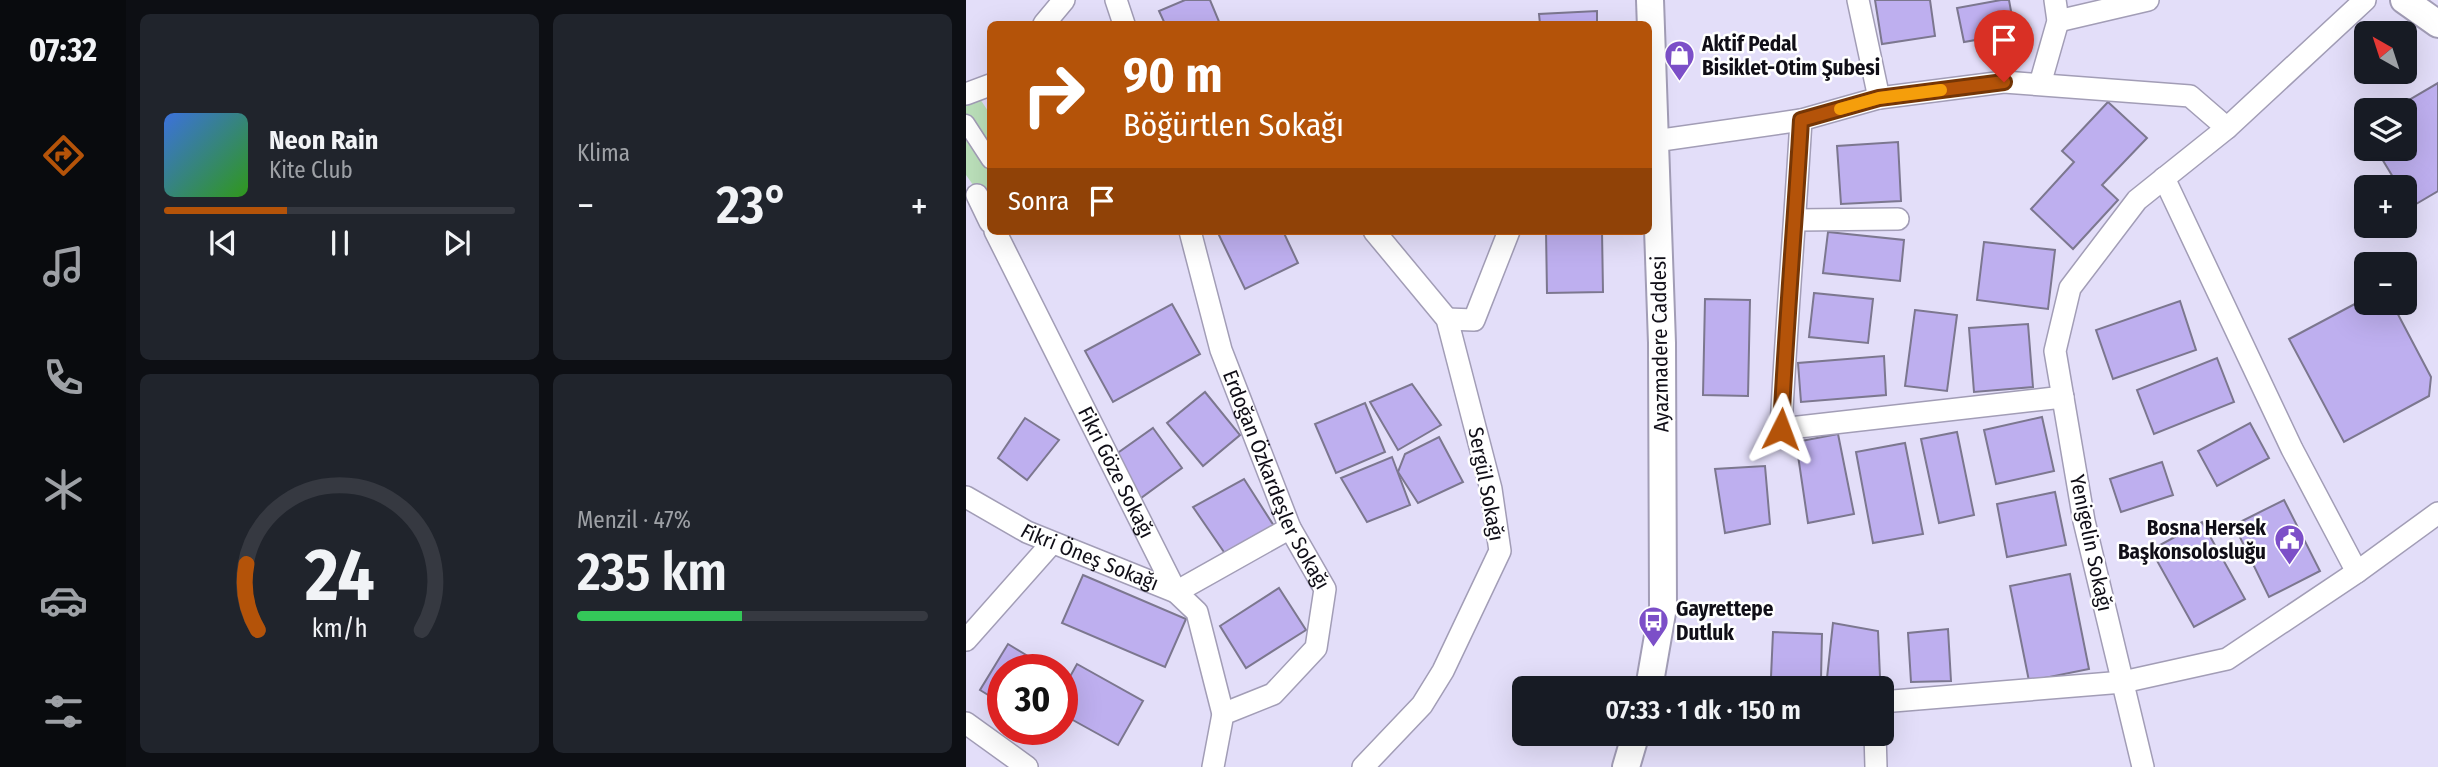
<!DOCTYPE html>
<html lang="tr">
<head>
<meta charset="utf-8">
<style>
	body { margin:0; font-family:"Fira Sans Condensed",sans-serif; background:#20242c; color:#f1f3f6; height:100vh; display:flex; flex-direction:column; font-size:26px; white-space:nowrap }
	* { box-sizing:border-box; margin:0 }
	p { font-size:23px; color:#9ea1a6 }
	.icon { flex:none; width:38px; height:38px; fill:none; stroke:currentColor; stroke-width:2; stroke-linecap:round; stroke-linejoin:round }
	.map { position:relative; flex:1; overflow:hidden }
	.drawer { display:flex; flex-direction:column; gap:14px; padding:14px; background:#0d0f14; width:840px }
	.drawer>* { flex:none }
	.banner { position:absolute; left:21px; top:21px; width:665px; height:214px; border-radius:10px; box-shadow:0 7px 28px #0002; background:#b45309; color:#fff; overflow:hidden }
	.needle { width:46px; rotate:321deg }
	.buttons { position:absolute; left:1388px; top:21px; display:grid; gap:14px }
	.buttons a { display:grid; place-items:center; width:63px; height:63px; border-radius:10px; background:#171b24; box-shadow:0 7px 28px #0002; font-size:35px }
	.speed { position:absolute; left:21px; top:654px; display:flex; gap:14px; font-size:35px; font-weight:700; text-align:center }
	.speed>* { display:grid; place-content:center; width:91px; height:91px; border-radius:50%; background:#171b24; box-shadow:0 7px 28px #0002; line-height:1 }
	.speed .limit { border:10px solid #d22; background:#fff; color:#111 }
	.pin { position:absolute; display:grid; place-items:center; width:60px; height:60px; color:#fff; margin:-72px -30px; border-radius:50% 50% 50% 0; rotate:-45deg; box-shadow:0 0 7px #0007 }
	.pin .icon { rotate:45deg }
	.me { position:absolute; width:77px; margin:-38px; rotate:3deg; stroke-linejoin:round; filter:drop-shadow(0 0 5px #0008) }
	.turn { display:flex; align-items:center; gap:24px; height:147px; padding:0 21px; font-size:32px }
	.turn .icon { width:91px; height:91px; stroke-width:2.5 }
	.turn b { display:block; font-size:49px; line-height:60px }
	.then { display:flex; align-items:center; height:66px; padding:0 21px; background:#0003; gap:14px; font-size:26px }
	.big { font-size:52px; font-weight:600; line-height:1.1 }
	.drawer .tile { flex:1; display:flex; flex-direction:column; justify-content:center; gap:10px; min-width:0; padding:0 24px; border-radius:10px; background:#20242c }
	.drawer .dial { align-items:center; gap:0 }
	.dial svg { height:182px; overflow:visible; fill:none; stroke:#363941; stroke-width:7; stroke-linecap:round; text-anchor:middle }
	.dial text { fill:#f1f3f6; stroke:none }
	.song { display:flex; align-items:center; gap:21px }
	.cover { width:84px; height:84px; border-radius:10px; background:linear-gradient(135deg,hsl(220 70% 55%),hsl(110 70% 35%)) }
	.played { height:7px; border-radius:4px; background:linear-gradient(90deg,#b45309 35%,#363941 35%) }
	.keys { display:flex; justify-content:space-around; direction:ltr }
	.heat { display:flex; justify-content:space-between; align-items:center; font-size:38px; direction:ltr }
	.charge { height:10px; border-radius:5px; background:linear-gradient(90deg,#34c759 47%,#363941 0) }
	.drawer .tiles { flex:1; display:grid; gap:14px; grid-template-columns:repeat(2,1fr) }
	.trip { position:absolute; left:546px; top:676px; width:382px; height:70px; border-radius:10px; background:#171b24; box-shadow:0 7px 28px #0002; font-weight:600; line-height:70px; text-align:center }
	main { display:flex; flex:1; min-height:0 }
	.menu { display:flex; flex-direction:column; width:126px; justify-content:space-around; align-items:center; background:#090b0e; color:#9ea1a6 }
	.menu .icon { width:49px; height:49px }
	.menu .active { color:#b45309 }
	.menu b { font-size:32px; color:#f1f3f6 }
	.map>svg:first-child { display:block }
</style>
</head>
<body>
<main>
<nav class="menu">
<b>07:32</b>
<svg class="icon active" aria-label="directions" viewBox="0 0 24 24"><path d="M12 3l9 9-9 9-9-9zM9 14v-3h6M13 9l2 2-2 2"/></svg>
<svg class="icon" aria-label="music" viewBox="0 0 24 24"><path d="M9 18V5l10-2v13"/><circle cx="6" cy="18" r="3"/><circle cx="16" cy="16" r="3"/></svg>
<svg class="icon" aria-label="phone" viewBox="0 0 24 24"><path d="M5 4h4l2 5-3 2q2 4 5 5l2-3 5 2v4C11 20 4 13 5 4z"/></svg>
<svg class="icon" aria-label="climate" viewBox="0 0 24 24"><path d="M12 3v18M4 7l16 10M4 17L20 7"/></svg>
<svg class="icon" aria-label="car" viewBox="0 0 24 24"><path d="M5 17H2v-5l4-1 3-4h7l3 4 3 1v5h-3M9 17h6M6 11h13"/><circle cx="7" cy="17" r="2"/><circle cx="17" cy="17" r="2"/></svg>
<svg class="icon" aria-label="filters" viewBox="0 0 24 24"><path d="M4 7h16M4 17h16"/><circle cx="9" cy="7" r="2"/><circle cx="15" cy="17" r="2"/></svg>
</nav>
<section class="drawer">
<div class="tiles">
<div class="tile">
<div class="song"><i class="cover"></i><div><b>Neon Rain</b><p>Kite Club</p></div></div>
<div class="played"></div>
<div class="keys"><svg class="icon" aria-label="previous" viewBox="0 0 24 24"><path d="M18 5L8 12l10 7zM5 5v14"/></svg><svg class="icon" aria-label="pause" viewBox="0 0 24 24"><path d="M8 5v14M16 5v14"/></svg><svg class="icon" aria-label="next" viewBox="0 0 24 24"><path d="M6 5l10 7-10 7zM19 5v14"/></svg></div>
</div>
<div class="tile"><p>Klima</p>
<div class="heat"><a>−</a><b class="big">23°</b><a>+</a></div>
</div>
<div class="tile dial"><svg viewBox="0 0 100 80">
<path d="M14 69A42 42 0 1 1 86 69"/>
<path d="M14 69A42 42 0 0 1 9 40" stroke="#b45309"/>
<text x="50" y="56" font-size="32" font-weight="700">24</text>
<text x="50" y="72" font-size="11">km/h</text>
</svg></div>
<div class="tile"><p>Menzil · 47%</p><b class="big">235 km</b><div class="charge"></div></div>
</div>
</section>
<div class="map">
<svg width="1472" height="767" viewBox="0 0 1472 767">
	<rect width="100%" height="100%" fill="#e3def9"/>
	<polygon fill="#bbe0ba" points="12,96 24,114 24,202 20,203 0,175 0,99"/>
	<g fill="#beafef" stroke="#7c778f" stroke-width="2">
		<polygon points="219,0 244,0 254,24 199,24 193,11"/>
		<polygon points="909,0 964,0 969,36 916,44"/>
		<polygon points="1035,0 1043,0 1049,33 998,42 991,8"/>
		<polygon points="631,11 631,24 574,24 573,14"/>
		<polygon points="1472,83 1472,191 1445,207 1438,196 1438,187 1433,187 1410,149 1438,149 1438,110 1426,110"/>
		<polygon points="1142,102 1181,138 1136,185 1152,200 1107,249 1065,209 1108,162 1096,151"/>
		<polygon points="932,142 935,201 875,204 871,146"/>
		<polygon points="251,231 317,231 332,263 279,289"/>
		<polygon points="580,231 636,231 637,292 581,293"/>
		<polygon points="862,232 938,240 934,281 857,273"/>
		<polygon points="1018,242 1089,250 1082,309 1011,300"/>
		<polygon points="848,293 907,299 902,343 843,337"/>
		<polygon points="1400,298 1400,303 1426,303 1465,377 1463,396 1378,442 1323,339"/>
		<polygon points="739,299 784,300 782,396 737,395"/>
		<polygon points="1214,301 1230,350 1147,379 1130,330"/>
		<polygon points="206,304 234,354 147,402 119,351"/>
		<polygon points="949,310 991,315 981,391 939,386"/>
		<polygon points="1062,324 1067,387 1008,392 1003,328"/>
		<polygon points="918,356 920,395 835,402 832,363"/>
		<polygon points="1251,358 1268,402 1188,434 1171,390"/>
		<polygon points="446,384 475,425 432,450 404,402"/>
		<polygon points="239,392 274,435 237,466 201,423"/>
		<polygon points="399,403 419,452 370,473 349,424"/>
		<polygon points="1076,417 1088,471 1030,484 1018,430"/>
		<polygon points="59,418 93,440 61,480 32,458"/>
		<polygon points="1284,423 1303,458 1251,486 1232,451"/>
		<polygon points="187,428 216,468 175,498 146,457"/>
		<polygon points="991,432 1008,515 973,523 955,439"/>
		<polygon points="872,434 888,514 842,523 830,442"/>
		<polygon points="473,437 497,482 452,503 432,472 439,454"/>
		<polygon points="939,443 957,534 907,543 890,452"/>
		<polygon points="426,457 444,505 401,522 375,478"/>
		<polygon points="1196,462 1207,495 1155,512 1144,479"/>
		<polygon points="799,466 804,524 759,533 749,469"/>
		<polygon points="278,479 308,526 260,555 227,507"/>
		<polygon points="1089,492 1100,545 1041,557 1031,504"/>
		<polygon points="1318,500 1354,571 1303,597 1268,525"/>
		<polygon points="1236,522 1279,599 1228,627 1185,550"/>
		<polygon points="1104,574 1123,669 1063,681 1044,586"/>
		<polygon points="117,575 220,619 199,667 96,623"/>
		<polygon points="313,588 340,630 280,668 254,626"/>
		<polygon points="867,623 912,631 914,677 861,678"/>
		<polygon points="982,629 985,681 945,682 942,633"/>
		<polygon points="807,632 856,634 855,679 805,677"/>
		<polygon points="42,644 80,667 78,670 37,670 37,704 14,690"/>
		<polygon points="111,664 177,701 152,745 96,714 96,691"/>
	</g>
	<g fill="none" stroke-linecap="round" stroke-linejoin="round">
		<defs>
			<polyline id="pedestrian" points="0,123 24,160"/>
			<g id="minor">
				<polyline points="150,0 158,24"/>
				<polyline points="892,0 913,98"/>
				<polyline points="1092,21 1182,0"/>
				<polyline points="78,24 98,0"/>
				<polyline points="1074,84 1092,21 1089,0"/>
				<polyline points="0,94 24,85"/>
				<path d="M835,120C829,223 820,326 815,429L1097,397"/>
				<polyline points="682,142 835,120 913,98 1038,82 1224,96 1261,128"/>
				<polyline points="1198,178 1326,449 1391,572"/>
				<polyline points="11,195 24,222"/>
				<polyline points="829,220 932,219"/>
				<path id="s1" d="M29,231L210,592L231,612L257,714"/>
				<path id="s2" d="M224,231L255,350L324,528L359,589L350,648L307,694L257,714L247,767"/>
				<polyline points="481,319 508,320 543,231"/>
				<path id="s3" d="M0,497L61,532L210,592L324,528"/>
				<polyline points="0,640 86,543"/>
				<polyline points="915,702 1157,682 1261,659 1391,572 1472,513"/>
				<polyline points="0,723 61,767"/>
				<polyline points="909,733 910,767"/>
				<polyline points="397,767 456,705 477,671 534,551 525,489 481,319 408,231"/>
				<polyline points="1177,767 1118,521 1089,351 1104,288 1171,200 1261,128 1399,0"/>
			</g>
			<g id="tertiary">
				<polyline points="1438,0 1472,24"/>
				<polyline points="683,688 697,607 696,343 684,0"/>
				<polyline points="660,767 670,733"/>
			</g>
		</defs>
		<use href="#pedestrian" stroke="#a29db6" stroke-width="19"/>
		<use href="#minor" stroke="#a29db6" stroke-width="24"/>
		<use href="#tertiary" stroke="#a29db6" stroke-width="30"/>
		<use href="#pedestrian" stroke="#fff" stroke-width="16"/>
		<use href="#minor" stroke="#fff" stroke-width="21"/>
		<use href="#tertiary" stroke="#fff" stroke-width="26"/>
	</g>
	<g fill="none" stroke-linecap="round" stroke-linejoin="round">
		<defs>
			<path id="route" d="M815,429C820,326 829,223 835,120L913,98L1038,82"/>
		</defs>
		<use href="#route" stroke="#753606" stroke-width="18"/>
		<use href="#route" stroke="#b45309" stroke-width="12"/>
		<polyline stroke="#f59e0b" stroke-width="12" points="874,109 913,98 975,90"/>
	</g>
	<defs>
		<symbol id="shop-pin" viewBox="-11 -11 22 30"><path d="M0 17L-7.5 6A9.5 9.5 0 1 1 7.5 6Z" fill="#7c4fc8" stroke="#fff"/><path d="M-5-2.5h2.3a2.7 3.5 0 0 1 5.4 0H5L5.5 6h-11ZM-1.5-2.5h3a1.5 2.3 0 0 0-3 0Z" fill="#fff"/></symbol>
		<symbol id="civic-pin" viewBox="-11 -11 22 30"><path d="M0 17L-7.5 6A9.5 9.5 0 1 1 7.5 6Z" fill="#7c4fc8" stroke="#fff"/><path d="M-.6-6.5H3V-4.5H.6V-3L4-1V1h2V6H-6V1h2V-1L-.6-3ZM-1.2 2.5V6h2.4V2.5Z" fill="#fff"/></symbol>
		<symbol id="bus-pin" viewBox="-11 -11 22 30"><path d="M0 17L-7.5 6A9.5 9.5 0 1 1 7.5 6Z" fill="#7c4fc8" stroke="#fff"/><path d="M-5-6H5V4H4V6H2V4H-2V6H-4V4H-5ZM-3.5-4V0h7V-4ZM-3.5 1.2v1.5H-2V1.2ZM2 1.2v1.5H3.5V1.2Z" fill="#fff"/></symbol>
	</defs>
	<g fill-rule="evenodd">
		<use href="#shop-pin" x="696" y="38" width="35" height="47"/>
		<use href="#civic-pin" x="1306" y="522" width="35" height="47"/>
		<use href="#bus-pin" x="670" y="604" width="35" height="47"/>
	</g>
	<g text-anchor="middle" stroke-width="5" stroke-linejoin="round" paint-order="stroke">
		<g font-size="21" font-weight="bold" fill="#100e17" stroke="#fff" text-anchor="start">
			<text x="736" y="51">Aktif Pedal<tspan x="736" dy="24">Bisiklet-Otim Şubesi</tspan></text>
			<text x="1300" y="535" text-anchor="end">Bosna Hersek<tspan x="1300" dy="24">Başkonsolosluğu</tspan></text>
			<text x="710" y="616">Gayrettepe<tspan x="710" dy="24">Dutluk</tspan></text>
		</g>
		<g font-size="21" fill="#100e17" stroke="#fff">
			<text transform="translate(694 344) rotate(-91)" y="7">Ayazmadere Caddesi</text>
			<text dy="7" stroke="none"><textPath href="#s1" startOffset="270">Fikri Göze Sokağı</textPath></text>
			<text dy="7" stroke="none"><textPath href="#s2" startOffset="264">Erdoğan Özkardeşler Sokağı</textPath></text>
			<text transform="translate(520 484) rotate(79)" y="7">Sergül Sokağı</text>
			<text transform="translate(1125 543) rotate(78)" y="7">Yenigelin Sokağı</text>
			<text dy="7" stroke="none"><textPath href="#s3" startOffset="138">Fikri Öneş Sokağı</textPath></text>
		</g>
	</g>
</svg>
<div class="buttons">
<a><svg class="needle" viewBox="-14 -14 28 28"><path d="M0-13l5 13h-10z" fill="#e53935"/><path d="M0 13l5-13h-10z" fill="#9ea1a6"/></svg></a>
<a><svg class="icon" aria-label="layers" viewBox="0 0 24 24"><path d="M12 4l9 5-9 5-9-5zM3 14l9 5 9-5"/></svg></a>
<a>+</a>
<a>−</a>
</div>
<div class="speed"><div class="limit">30</div></div>
<div class="pin" style="left:1038px;top:82px;background:#d93025"><svg class="icon" aria-label="arrive" viewBox="0 0 24 24"><path d="M6 21V4h12l-3 4 3 4H6"/></svg></div>
<svg class="me" style="left:815px;top:429px" viewBox="-20 -20 40 40"><path d="M0-17L14 15 0 8-14 15z" fill="#b45309" stroke="#fff" stroke-width="4"/></svg>
<div class="trip">07:33 · 1 dk · 150 m</div>
<div class="banner">
<div class="turn"><svg class="icon" aria-label="right" viewBox="0 0 24 24"><path d="M7 20v-9h11M14 6l5 5-5 5"/></svg><div><b>90 m</b>Böğürtlen Sokağı</div></div>
<div class="then">Sonra<svg class="icon" aria-label="arrive" viewBox="0 0 24 24"><path d="M6 21V4h12l-3 4 3 4H6"/></svg></div>
</div>
</div>
</main>
</body>
</html>
